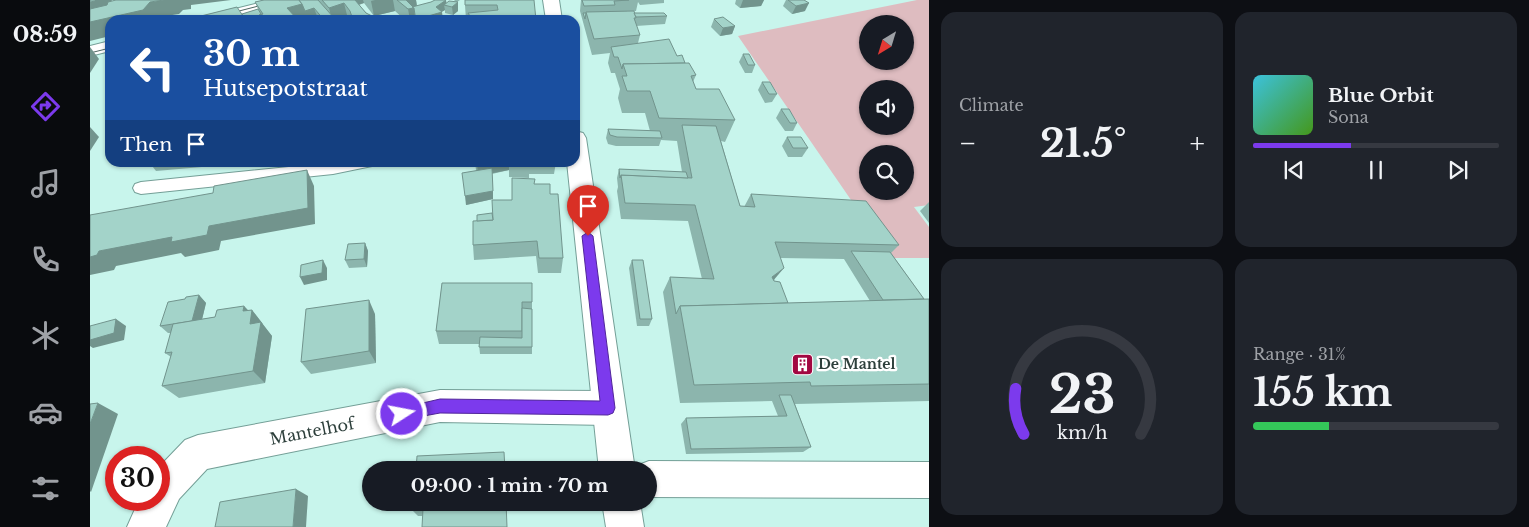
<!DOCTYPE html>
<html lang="en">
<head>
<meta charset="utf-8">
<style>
	body { margin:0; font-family:"Libre Baskerville",serif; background:#20242c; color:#f1f3f6; height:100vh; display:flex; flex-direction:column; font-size:19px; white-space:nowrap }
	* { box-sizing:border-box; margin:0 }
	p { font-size:16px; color:#9ea1a6 }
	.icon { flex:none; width:28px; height:28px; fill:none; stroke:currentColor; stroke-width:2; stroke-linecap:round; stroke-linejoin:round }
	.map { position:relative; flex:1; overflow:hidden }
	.drawer { display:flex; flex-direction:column; gap:12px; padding:12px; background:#0d0f14; width:600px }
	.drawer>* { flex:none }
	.banner { position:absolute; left:15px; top:15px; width:475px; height:152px; border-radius:15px; box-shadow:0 1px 4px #0004; background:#1a4fa0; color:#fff; overflow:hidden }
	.needle { width:32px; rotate:218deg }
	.fabs { position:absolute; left:769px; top:15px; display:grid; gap:10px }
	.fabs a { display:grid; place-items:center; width:55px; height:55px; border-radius:50%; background:#171b24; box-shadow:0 1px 4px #0004; font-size:25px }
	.speed { position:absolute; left:15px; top:446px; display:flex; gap:10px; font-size:25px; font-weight:700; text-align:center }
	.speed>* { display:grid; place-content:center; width:65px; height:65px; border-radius:50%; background:#171b24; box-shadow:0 1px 4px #0004; line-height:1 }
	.speed .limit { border:8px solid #d22; background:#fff; color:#111 }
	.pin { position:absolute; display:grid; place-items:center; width:42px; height:42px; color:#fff; margin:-51px -21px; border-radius:50% 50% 50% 0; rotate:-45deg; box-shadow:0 0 5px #0007 }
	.pin .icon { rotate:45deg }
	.me { position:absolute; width:55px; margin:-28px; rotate:79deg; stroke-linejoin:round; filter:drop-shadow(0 0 4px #0008) }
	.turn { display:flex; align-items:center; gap:18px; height:105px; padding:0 15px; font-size:22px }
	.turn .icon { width:65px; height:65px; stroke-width:2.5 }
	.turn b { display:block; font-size:35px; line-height:42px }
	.then { display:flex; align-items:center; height:48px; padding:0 15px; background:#0003; gap:10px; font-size:19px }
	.big { font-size:38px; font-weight:700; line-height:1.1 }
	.drawer .tile { flex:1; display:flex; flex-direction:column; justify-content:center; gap:8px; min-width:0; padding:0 18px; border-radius:15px; background:#20242c }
	.drawer .dial { align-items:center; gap:0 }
	.dial svg { height:130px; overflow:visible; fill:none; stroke:#363941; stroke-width:7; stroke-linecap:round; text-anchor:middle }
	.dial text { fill:#f1f3f6; stroke:none }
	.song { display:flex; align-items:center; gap:15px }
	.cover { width:60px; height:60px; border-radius:8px; background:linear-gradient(135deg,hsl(190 70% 55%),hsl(100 70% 35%)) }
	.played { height:5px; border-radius:2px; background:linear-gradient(90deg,#7c3aed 40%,#363941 40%) }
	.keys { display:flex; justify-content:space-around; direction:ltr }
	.heat { display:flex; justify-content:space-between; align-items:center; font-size:28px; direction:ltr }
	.charge { height:8px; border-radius:4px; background:linear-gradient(90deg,#34c759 31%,#363941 0) }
	.drawer .tiles { flex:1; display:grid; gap:12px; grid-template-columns:repeat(2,1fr) }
	.trip { position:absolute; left:272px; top:461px; width:295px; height:50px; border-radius:25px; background:#171b24; box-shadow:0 1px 4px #0004; font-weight:700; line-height:50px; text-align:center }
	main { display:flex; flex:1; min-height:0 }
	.tab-bar { display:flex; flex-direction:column; width:90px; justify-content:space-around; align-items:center; background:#090b0e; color:#9ea1a6 }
	.tab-bar .icon { width:35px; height:35px }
	.tab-bar .current { color:#7c3aed }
	.tab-bar b { font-size:22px; color:#f1f3f6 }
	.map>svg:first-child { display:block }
</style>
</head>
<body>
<main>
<nav class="tab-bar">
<b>08:59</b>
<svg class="icon current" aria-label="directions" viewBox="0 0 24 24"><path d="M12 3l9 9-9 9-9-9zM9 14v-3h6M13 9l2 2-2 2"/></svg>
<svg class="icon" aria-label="music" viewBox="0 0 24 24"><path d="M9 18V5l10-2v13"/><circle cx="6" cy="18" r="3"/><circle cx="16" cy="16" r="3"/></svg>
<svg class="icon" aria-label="phone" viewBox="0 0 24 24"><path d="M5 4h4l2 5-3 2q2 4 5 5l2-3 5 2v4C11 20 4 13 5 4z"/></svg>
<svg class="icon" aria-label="climate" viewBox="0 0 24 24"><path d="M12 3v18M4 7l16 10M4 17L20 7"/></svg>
<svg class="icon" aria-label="car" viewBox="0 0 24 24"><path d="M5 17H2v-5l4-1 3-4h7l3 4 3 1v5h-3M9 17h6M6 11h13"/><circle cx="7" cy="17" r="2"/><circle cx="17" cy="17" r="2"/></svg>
<svg class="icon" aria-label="filters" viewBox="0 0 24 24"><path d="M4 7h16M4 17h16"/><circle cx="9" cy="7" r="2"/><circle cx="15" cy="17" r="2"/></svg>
</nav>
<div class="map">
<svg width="839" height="527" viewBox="0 0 839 527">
	<rect width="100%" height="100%" fill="#c8f5ec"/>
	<path fill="#debcc0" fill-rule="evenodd" d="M827,0H839V205L824,207L839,227V258H801L648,36ZM778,24H815V61H778ZM778,89H815V126H778ZM778,154H815V191H778Z"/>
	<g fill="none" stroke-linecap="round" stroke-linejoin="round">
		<defs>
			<polygon id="lane" points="248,162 284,162 282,166 243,174 51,194 45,192 43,188 45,184 51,182"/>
			<g id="street">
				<polygon points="350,390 518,391 530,396 535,408 530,420 518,425 350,422 117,469 89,499 76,527 37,527 49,500 69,500 69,467 95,440 108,435"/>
				<polygon points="559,461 839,462 839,498 559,497 559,470 544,470 546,466"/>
			</g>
			<g id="secondary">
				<polygon points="181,0 208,0 206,3 143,20 115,20 117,16"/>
				<polygon points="453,0 469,0 472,20 456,20"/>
				<polygon points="20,41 20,51 0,56 0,46"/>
				<polygon points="485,131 493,133 496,138 545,470 509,470 477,162 485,162"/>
				<polygon points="512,502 550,502 554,527 516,527"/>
			</g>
		</defs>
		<use href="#lane" stroke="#749f97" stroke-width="2"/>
		<use href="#street" stroke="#749f97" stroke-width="2"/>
		<use href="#secondary" stroke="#749f97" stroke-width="2"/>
		<use href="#lane" fill="#fff" fill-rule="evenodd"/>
		<use href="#street" fill="#fff" fill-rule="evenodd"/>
		<use href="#secondary" fill="#fff" fill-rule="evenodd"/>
		<g stroke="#4e6661" stroke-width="1">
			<polyline points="114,20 192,0"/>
			<polyline points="0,53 20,48"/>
		</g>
	</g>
	<g fill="#8cb5ad" fill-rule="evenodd">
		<polygon points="174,0 326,0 327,6 366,2 364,0 370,0 367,2 368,2 368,11 363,15 355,13 355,10 351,12 353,20 315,20 305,11 284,16 274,3 269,5 283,20 259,20 258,19 254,20 230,20 227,16 213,20 95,20 152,14 168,9 165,2"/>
		<polygon points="397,0 446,20 376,20 375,5"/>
		<path d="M491,0H574V3L550,5L548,2L546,11H537V12L577,16L575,24L546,26L550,35L548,43L587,56L595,63L606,75L603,82L606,89L645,120L635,142L631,141L650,206L654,207L661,194L809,245L801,253L834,299H839V401L705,404L721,447L713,452L596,454L591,424L596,418L688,416L682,401L590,403L573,292L580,277L612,279L598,221L531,219L527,191L528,187L527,178L529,169L592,172L587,141L571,140L569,146H526L518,144L516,138L518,129L560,131L555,113H532L528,98L530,89L525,73H521L518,63L520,53L502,55L490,11ZM690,258L754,259L780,301L698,303L684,281Z"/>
		<polygon points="646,0 674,0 671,6 650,8 645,4"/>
		<polygon points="696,0 714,0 715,11 702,14 693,6"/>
		<polygon points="624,19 645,26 642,34 630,36 621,27"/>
		<polygon points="653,54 665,65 662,73 655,73 649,62"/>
		<polygon points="672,82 687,94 682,102 675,103 668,90"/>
		<polygon points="691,109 707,123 703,131 695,131 686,118"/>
		<polygon points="697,137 718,148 712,157 698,157 692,146"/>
		<polygon points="59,162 170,162 66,171"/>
		<polygon points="385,162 466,162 464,174 439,174 439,178 419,177 419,170 402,174 403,199 376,205 386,170"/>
		<polygon points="444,184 460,194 473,258 471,273 448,273 446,256 384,260 383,245 387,221 403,217 422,200"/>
		<polygon points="839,202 839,223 830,211"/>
		<polygon points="275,243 278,251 277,267 259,268 255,260"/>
		<polygon points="542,260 562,319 559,326 547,326 539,268"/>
		<polygon points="352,283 442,302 442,354 390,354 389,344 349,344 346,331"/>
		<polygon points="109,295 116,303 112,319 125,317 154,306 158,310 162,310 173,324 173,325 182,336 175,383 89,398 72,386 81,357 75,353 81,333 78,333 70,326 95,299"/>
		<polygon points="285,314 286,363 221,374 211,362"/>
		<polygon points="416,502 332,516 328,516 322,510"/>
	</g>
	<g fill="#72948d">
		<polygon points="6,0 22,0 15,17 60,2 74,0 141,0 101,5 101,9 93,10 89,14 69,17 66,20 20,20 20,36 0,41 0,2"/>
		<polygon points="259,0 273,0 274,3 267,5"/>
		<polygon points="285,0 303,0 305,11 284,16 281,1"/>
		<polygon points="312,0 326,0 327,7 317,9"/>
		<polygon points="356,0 357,6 354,5 355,10 350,13 352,12 353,20 328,20 328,19"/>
		<polygon points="653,0 674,0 671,6 650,8"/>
		<polygon points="368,2 368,11 363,15 362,7"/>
		<polygon points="254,3 258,19 254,20 241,20 242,20 239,8"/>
		<polygon points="719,3 715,11 702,14 706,6"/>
		<polygon points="212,4 224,8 227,16 213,20 202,20 197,8"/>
		<polygon points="324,8 325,20 320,20 318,9"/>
		<polygon points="645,26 642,34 630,36 633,28"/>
		<polygon points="0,47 9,59 0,73"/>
		<polygon points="0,127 9,137 0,151"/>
		<polygon points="387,162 419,162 419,170 388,176"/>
		<polygon points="217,170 224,186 225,224 131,241 129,250 95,257 91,253 26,266 24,270 0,275 0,257 9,251 119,226"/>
		<polygon points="403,191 403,199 376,205 375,196"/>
		<polygon points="275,243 278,251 277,267 274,259"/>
		<polygon points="233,260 237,268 237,280 214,285 210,277"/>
		<polygon points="694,268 682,282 682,277"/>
		<polygon points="109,295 116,303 110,328 102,321"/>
		<polygon points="279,300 285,314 286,363 279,351"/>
		<polygon points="154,306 161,314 162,310 182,336 175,383 163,371 160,324 153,311"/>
		<polygon points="26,319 36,326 34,340 3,348 0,346 0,340"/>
		<polygon points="8,403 28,414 1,492 0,491 0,424"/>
		<polygon points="206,489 218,496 216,527 203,527"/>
	</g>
	<g fill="#a3d3c9" stroke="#72948d">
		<polygon points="0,0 6,0 5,1 0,2"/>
		<polygon points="26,0 74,0 60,2 53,10 0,22 0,9 17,5 18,2"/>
		<polygon points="174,0 209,0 212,4 197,8 208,20 173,20 169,15 173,14 165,2"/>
		<polygon points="209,0 228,0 245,19 241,20 234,20 224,8 215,11 212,4"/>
		<polygon points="232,0 265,0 276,13 282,16 283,20 263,20 260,11 254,3 239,8"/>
		<polygon points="307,0 316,0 324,8 318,9"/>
		<polygon points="345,0 356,0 346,7 352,12 328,19 325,15 324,8 322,7 341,2"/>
		<polygon points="375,0 444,0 446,20 403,20 403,19 396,19 396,20 376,20 376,17 380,16 378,13 408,10 407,5 375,5"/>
		<polygon points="492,0 539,0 524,1 525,5 494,6"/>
		<polygon points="698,0 714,0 719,3 706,6"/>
		<polygon points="359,1 368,2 362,7 354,5"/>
		<polygon points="147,7 155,19 152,19 153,20 95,20"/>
		<polygon points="168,9 171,14 169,15 171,20 156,20 152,14"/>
		<polygon points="544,11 546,18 544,18 550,35 504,39 496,12"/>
		<polygon points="493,13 496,13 495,19"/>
		<polygon points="544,13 574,13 577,16 546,17"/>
		<polygon points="633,17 645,26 633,28 624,19"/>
		<polygon points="579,39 587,56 592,55 595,63 533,64 532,69 528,57 524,57 521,47"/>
		<polygon points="653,54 659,54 665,65 658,65"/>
		<polygon points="599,63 606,75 601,76 606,89 629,89 645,120 569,118 560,91 537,91 532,76 537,76 533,64"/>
		<polygon points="672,82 680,82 687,94 679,94"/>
		<polygon points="691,109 699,109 707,123 700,123"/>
		<polygon points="592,125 626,126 650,206 665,207 661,194 776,201 809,245 685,242 694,268 682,277 684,281 690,282 698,303 590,306 586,314 580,277 624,279 605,205 535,203 531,175 602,178"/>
		<polygon points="518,129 570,131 572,138 527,137 520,135"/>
		<polygon points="697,137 711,137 718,148 703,148"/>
		<polygon points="402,168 403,191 375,196 372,173"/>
		<polygon points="529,169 596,172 598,178 531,175 530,178"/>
		<polygon points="217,170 218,208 119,226 117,235 81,242 82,237 9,251 7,255 0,257 0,215 123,193 124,186"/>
		<polygon points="422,178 445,179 444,184 460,184 460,194 468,194 473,258 449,258 447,241 383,245 383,221 403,220 402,200 422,200"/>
		<polygon points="402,213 403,220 387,221 387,215"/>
		<polygon points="275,243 274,259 255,260 258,244"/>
		<polygon points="761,251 800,252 834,299 793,300"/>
		<polygon points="233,260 232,273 210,277 211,265"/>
		<polygon points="542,260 553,260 562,319 550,319"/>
		<polygon points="352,283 442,283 442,302 432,302 432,331 346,331"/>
		<polygon points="109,295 102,321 70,326 78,302 95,299 96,297"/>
		<polygon points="839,299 839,384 721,386 720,382 604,385 590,306"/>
		<polygon points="279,300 279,351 211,362 216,309"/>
		<polygon points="154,306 153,311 162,310 160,324 171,322 163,371 72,386 82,352 75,353 83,324 125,317 127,310"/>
		<polygon points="432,308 442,309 442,347 389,347 390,337 432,338"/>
		<polygon points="26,319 24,333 0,340 0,326"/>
		<polygon points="689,395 701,395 721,447 601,449 596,418 697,416"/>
		<polygon points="8,403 0,424 0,404"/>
		<polygon points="414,452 415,470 326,470 327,456"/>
		<polygon points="206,489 203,527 125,527 130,502"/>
		<polygon points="323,502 416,502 417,527 332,527 333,509 322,510"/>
	</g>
	<polygon fill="#7c3aed" stroke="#51269a" points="498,232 503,236 525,408 523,413 518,415 350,413 312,420 307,418 305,414 307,409 350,399 510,401 492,236"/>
	<defs>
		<symbol id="building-square" viewBox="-11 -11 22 22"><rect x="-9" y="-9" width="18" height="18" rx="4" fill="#a20741" stroke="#fff"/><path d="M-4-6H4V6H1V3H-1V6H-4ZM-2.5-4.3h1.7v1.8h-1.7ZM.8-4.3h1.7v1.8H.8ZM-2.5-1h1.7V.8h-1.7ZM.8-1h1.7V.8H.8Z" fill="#fff"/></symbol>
	</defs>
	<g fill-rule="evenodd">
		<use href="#building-square" x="700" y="352" width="25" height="25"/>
	</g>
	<g text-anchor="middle" stroke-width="4.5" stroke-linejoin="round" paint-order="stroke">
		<g font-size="14" font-weight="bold" fill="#2d3f3b" stroke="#fff" text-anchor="start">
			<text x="728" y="369">De Mantel</text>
		</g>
		<g font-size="16" fill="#2d3f3b" stroke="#fff">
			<text transform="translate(222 431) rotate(-11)" y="6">Mantelhof</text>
		</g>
	</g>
</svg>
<div class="fabs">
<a><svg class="needle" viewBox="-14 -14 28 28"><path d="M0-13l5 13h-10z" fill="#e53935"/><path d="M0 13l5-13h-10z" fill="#9ea1a6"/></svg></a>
<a><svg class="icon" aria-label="sound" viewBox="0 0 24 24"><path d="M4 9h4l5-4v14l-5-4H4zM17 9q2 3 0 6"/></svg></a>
<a><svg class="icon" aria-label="search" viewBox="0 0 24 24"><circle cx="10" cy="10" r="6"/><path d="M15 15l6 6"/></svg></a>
</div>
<div class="speed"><div class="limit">30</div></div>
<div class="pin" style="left:498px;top:236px;background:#d93025"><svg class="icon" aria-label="arrive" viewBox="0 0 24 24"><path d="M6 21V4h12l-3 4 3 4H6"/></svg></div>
<svg class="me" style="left:312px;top:414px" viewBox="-20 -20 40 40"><circle r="17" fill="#7c3aed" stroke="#fff" stroke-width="3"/><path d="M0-11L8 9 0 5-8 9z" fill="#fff"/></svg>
<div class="trip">09:00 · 1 min · 70 m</div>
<div class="banner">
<div class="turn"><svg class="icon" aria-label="left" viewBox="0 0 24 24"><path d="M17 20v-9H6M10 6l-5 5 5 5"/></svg><div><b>30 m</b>Hutsepotstraat</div></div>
<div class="then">Then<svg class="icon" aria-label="arrive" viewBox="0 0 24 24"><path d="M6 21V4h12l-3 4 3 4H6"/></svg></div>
</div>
</div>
<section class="drawer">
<div class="tiles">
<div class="tile"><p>Climate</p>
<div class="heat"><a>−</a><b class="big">21.5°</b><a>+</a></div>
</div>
<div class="tile">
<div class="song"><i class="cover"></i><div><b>Blue Orbit</b><p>Sona</p></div></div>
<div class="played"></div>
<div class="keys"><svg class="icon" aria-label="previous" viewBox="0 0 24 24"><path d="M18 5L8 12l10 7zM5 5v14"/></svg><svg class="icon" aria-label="pause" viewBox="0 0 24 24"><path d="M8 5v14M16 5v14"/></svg><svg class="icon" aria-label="next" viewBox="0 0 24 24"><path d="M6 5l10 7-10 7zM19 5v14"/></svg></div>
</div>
<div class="tile dial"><svg viewBox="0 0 100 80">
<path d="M14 69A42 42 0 1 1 86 69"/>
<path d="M14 69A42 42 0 0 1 9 41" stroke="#7c3aed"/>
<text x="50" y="56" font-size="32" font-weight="700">23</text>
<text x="50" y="72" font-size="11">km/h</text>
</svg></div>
<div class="tile"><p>Range · 31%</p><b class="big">155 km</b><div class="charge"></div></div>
</div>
</section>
</main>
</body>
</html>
